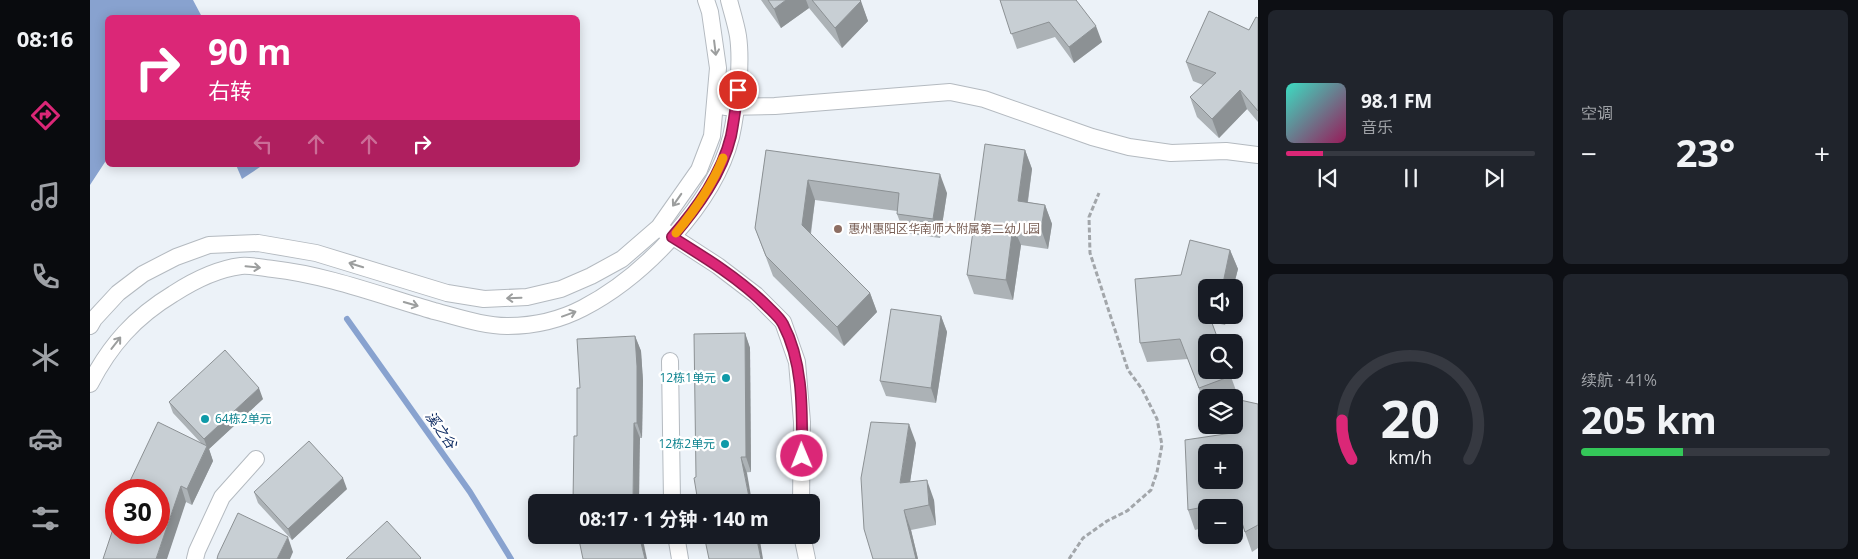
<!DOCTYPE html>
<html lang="zh">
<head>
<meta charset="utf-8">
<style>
	body { margin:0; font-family:"Open Sans","Noto Sans SC",sans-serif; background:#20242c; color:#f1f3f6; height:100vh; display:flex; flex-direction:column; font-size:19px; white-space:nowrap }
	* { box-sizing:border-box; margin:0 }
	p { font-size:16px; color:#9ea1a6 }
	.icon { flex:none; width:28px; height:28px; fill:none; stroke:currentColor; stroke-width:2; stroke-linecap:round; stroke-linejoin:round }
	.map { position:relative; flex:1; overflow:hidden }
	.side { display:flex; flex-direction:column; gap:10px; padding:10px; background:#0d0f14; width:600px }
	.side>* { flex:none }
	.hud { position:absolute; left:15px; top:15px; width:475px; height:152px; border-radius:8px; box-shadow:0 2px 12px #0003; background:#db2777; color:#fff; overflow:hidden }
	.controls { position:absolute; left:1108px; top:279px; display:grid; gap:10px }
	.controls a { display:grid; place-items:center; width:45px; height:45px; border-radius:8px; background:#171b24; box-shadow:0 2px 12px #0003; font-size:25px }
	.speed { position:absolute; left:15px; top:479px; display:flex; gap:10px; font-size:25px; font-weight:700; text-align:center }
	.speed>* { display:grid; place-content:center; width:65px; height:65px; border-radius:50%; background:#171b24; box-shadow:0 2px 12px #0003; line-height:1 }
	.speed .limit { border:8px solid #d22; background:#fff; color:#111 }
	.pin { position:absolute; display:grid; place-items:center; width:42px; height:42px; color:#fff; margin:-21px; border:2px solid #fff; border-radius:50%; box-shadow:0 1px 5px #0007 }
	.me { position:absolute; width:55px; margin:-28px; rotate:359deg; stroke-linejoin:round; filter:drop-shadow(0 0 4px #0008) }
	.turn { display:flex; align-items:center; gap:18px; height:105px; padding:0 20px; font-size:22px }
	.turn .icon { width:65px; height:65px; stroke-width:2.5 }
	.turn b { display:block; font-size:35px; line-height:42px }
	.lanes { display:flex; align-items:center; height:48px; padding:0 20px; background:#0003; justify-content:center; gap:25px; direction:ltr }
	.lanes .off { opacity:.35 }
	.big { font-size:38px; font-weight:700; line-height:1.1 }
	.side .tile { flex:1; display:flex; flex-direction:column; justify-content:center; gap:8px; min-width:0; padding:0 18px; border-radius:8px; background:#20242c }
	.side .dial { align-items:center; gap:0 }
	.dial svg { height:130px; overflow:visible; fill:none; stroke:#363941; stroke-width:7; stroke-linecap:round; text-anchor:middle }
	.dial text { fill:#f1f3f6; stroke:none }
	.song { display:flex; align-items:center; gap:15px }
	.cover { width:60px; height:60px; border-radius:8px; background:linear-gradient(135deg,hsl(170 70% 55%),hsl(330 70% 35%)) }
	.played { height:5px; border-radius:2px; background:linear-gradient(90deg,#db2777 15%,#363941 15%) }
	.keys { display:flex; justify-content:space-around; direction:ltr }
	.heat { display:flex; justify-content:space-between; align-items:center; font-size:28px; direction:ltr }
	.charge { height:8px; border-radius:4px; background:linear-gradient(90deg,#34c759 41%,#363941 0) }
	.side .tiles { flex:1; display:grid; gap:10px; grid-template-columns:repeat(2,1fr) }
	.trip { position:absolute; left:438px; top:494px; width:292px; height:50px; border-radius:8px; background:#171b24; box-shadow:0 2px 12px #0003; font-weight:700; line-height:50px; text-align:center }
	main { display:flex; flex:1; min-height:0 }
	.tabs { display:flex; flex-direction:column; width:90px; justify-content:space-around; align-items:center; background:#090b0e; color:#9ea1a6 }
	.tabs .icon { width:35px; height:35px }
	.tabs .active { color:#db2777 }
	.tabs b { font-size:22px; color:#f1f3f6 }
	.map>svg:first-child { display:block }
</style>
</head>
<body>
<main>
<nav class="tabs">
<b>08:16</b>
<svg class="icon active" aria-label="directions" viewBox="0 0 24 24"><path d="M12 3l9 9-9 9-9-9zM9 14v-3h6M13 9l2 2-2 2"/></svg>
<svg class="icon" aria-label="music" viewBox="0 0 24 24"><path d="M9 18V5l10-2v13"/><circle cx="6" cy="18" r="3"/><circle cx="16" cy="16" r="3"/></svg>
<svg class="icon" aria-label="phone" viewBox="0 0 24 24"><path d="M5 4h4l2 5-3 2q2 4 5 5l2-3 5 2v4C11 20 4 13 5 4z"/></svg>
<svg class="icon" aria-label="climate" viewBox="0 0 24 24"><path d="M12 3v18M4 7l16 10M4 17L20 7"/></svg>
<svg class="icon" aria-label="car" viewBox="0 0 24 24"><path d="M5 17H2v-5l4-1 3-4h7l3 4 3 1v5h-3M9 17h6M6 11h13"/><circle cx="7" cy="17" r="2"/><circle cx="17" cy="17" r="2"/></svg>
<svg class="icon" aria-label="filters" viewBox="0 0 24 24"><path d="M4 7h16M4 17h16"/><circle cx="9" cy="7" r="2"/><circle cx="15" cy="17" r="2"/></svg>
</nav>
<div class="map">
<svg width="1168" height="559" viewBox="0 0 1168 559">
	<rect width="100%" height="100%" fill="#ecf2f8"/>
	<g fill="#88a2cf">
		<polygon points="0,0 103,0 112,17 18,18 17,159 0,185"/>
		<polygon points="146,165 173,165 152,179"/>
	</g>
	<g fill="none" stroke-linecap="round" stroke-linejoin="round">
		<polyline stroke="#88a2cf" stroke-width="6" points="257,319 380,492 421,559"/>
		<defs>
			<g id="street">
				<polyline points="635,107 685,106 860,92 894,99 1002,137 1039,147 1081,153 1136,151 1168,155"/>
				<polyline points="574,231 628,266 666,295 693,322 707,362 712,422 711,502"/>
				<polyline points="0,326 4,319 28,293 53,274 86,257 119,245 168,243 226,253 357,293 394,299 437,297 471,289 501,276 532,259 569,227 609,170 622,136 628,68 620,12 616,0"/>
				<polyline points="580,361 582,502"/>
				<path d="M0,384C20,345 45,317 83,294C103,281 127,269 151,266C161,265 173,268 183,269C237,275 292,296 344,311C368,317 393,326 417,326C442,326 470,320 493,308C553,277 624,204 641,137C647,110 652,63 648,36C646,24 642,12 639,0"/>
				<polyline points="586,535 590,559"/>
				<polyline points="712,535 717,559"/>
				<polyline points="105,559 107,551 132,497 166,459"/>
			</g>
		</defs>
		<use href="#street" stroke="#b4bac0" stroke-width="18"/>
		<polyline stroke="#a2a6aa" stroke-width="3" stroke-dasharray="5 2.5" stroke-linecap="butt" points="979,559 993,538 1017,521 1037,511 1061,490 1067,472 1072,445 1067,419 1052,389 1038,370 1000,253 999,217 1009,193"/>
		<use href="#street" stroke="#fff" stroke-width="16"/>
	</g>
	<g fill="#acb2b6">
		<polygon points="671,0 770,0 778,21 752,48 719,8 691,28"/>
		<polygon points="910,0 987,0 987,2 1012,42 984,63 965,37 927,49"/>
		<polygon points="1168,18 1168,122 1157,109 1129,138 1107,117 1100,97 1113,85 1103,81 1096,62 1159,30"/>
		<polygon points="676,150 857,193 850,238 814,233 807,214 807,211 725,200 721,234 780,293 787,312 754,346 683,276 665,228"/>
		<polygon points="935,150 942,169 938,202 955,205 962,224 958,249 931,245 923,300 884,294 877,275"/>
		<polygon points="1140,250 1148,269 1143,288 1116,288 1116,315 1137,315 1135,325 1121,322 1148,396 1143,398 1116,398 1116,408 1098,359 1057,362 1050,343 1091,275"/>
		<polygon points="851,316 857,332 846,403 796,396 790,381"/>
		<polygon points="655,333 660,348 661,472 606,477"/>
		<polygon points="545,336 551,351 553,381 552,438 487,436 490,388"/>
		<polygon points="173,399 119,449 123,461 102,505 96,502 13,559 111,443 83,413 79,402"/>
		<polygon points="1168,404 1168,548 1162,552 1151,521 1144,522 1144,508 1116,508 1116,527 1105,530 1098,510 1142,433"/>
		<polygon points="826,443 820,482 844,500 846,525 821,530 828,559 783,559"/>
		<polygon points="257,489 202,540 168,503 164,492"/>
	</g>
	<g fill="#8c9194">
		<polygon points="696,0 716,0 719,8 691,28 684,9"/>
		<polygon points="771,1 778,21 752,48 745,28"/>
		<polygon points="1006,26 1012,42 984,63 979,47"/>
		<polygon points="1150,90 1157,109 1129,138 1122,119"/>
		<polygon points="935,150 942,169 935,220 928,201"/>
		<polygon points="850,174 857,193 850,238 843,219"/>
		<polygon points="718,180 725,200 719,244 712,225"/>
		<polygon points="955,205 962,224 958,249 951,229"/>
		<polygon points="923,226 931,245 923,300 916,280"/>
		<polygon points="1140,250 1148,269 1143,288 1132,288"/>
		<polygon points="780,293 787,312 754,346 747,327"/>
		<polygon points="1131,315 1137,315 1135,325"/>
		<polygon points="851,316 857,332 846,403 841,388"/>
		<polygon points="655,333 660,348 661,472 656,457"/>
		<polygon points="545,336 551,351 553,381 552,438 547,423"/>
		<polygon points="169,388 173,399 119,449 123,461 102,505 97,489 117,447 114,439"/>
		<polygon points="544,423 550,438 549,502 543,502"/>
		<polygon points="819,424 826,443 817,502 810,483"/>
		<polygon points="651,457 657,473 662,502 660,502"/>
		<polygon points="253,478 257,489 202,540 198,529"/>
		<polygon points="837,480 844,500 846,525 839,505"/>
		<polygon points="91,486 96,502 77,559 66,559"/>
		<polygon points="814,510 821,530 828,559 826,559"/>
		<polygon points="549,535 551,535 553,540 557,559 555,559"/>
		<polygon points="666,535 669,535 673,559 671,559"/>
		<polygon points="198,537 203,552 200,559 187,559"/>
	</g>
	<g fill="#c8cfd4" stroke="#8c9194" fill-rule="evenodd">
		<polygon points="678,0 696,0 684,9"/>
		<polygon points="722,0 770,0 771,1 745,28"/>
		<polygon points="910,0 986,0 1006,26 979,47 959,22 921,34"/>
		<polygon points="1119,11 1159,30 1166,17 1168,18 1168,111 1150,90 1122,119 1100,97 1126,73 1096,62"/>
		<polygon points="895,144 935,150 928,201 955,205 951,229 923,226 916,280 877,275"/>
		<polygon points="676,150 850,174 843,219 807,214 809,193 718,180 712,225 780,293 747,327 676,256 665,228"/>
		<polygon points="1100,240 1140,250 1132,288 1116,288 1116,303 1114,302 1116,309 1116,315 1119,315 1129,342 1116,342 1116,370 1139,370 1141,376 1109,388 1090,339 1050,343 1045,279 1091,275"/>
		<polygon points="801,309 851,316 841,388 790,381"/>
		<polygon points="655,333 656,457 651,457 660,502 608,502 604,478 606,477 604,334"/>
		<polygon points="545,336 547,366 547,423 544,423 543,502 483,502 484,436 487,436 487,388 490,388 487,339"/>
		<polygon points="135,350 169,388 114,439 79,402"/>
		<path d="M1150,400L1168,404V525L1155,532L1145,501L1098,510L1095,440L1142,433ZM1116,452H1144V480H1116Z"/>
		<polygon points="68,422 117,446 97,489 91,486 66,559 13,559 26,520 26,532 69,532 69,490 37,490 40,481"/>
		<polygon points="781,422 819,424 810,483 837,480 839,505 814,510 826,559 783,559 774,529 771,478"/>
		<polygon points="219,441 253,478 198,529 164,492"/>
		<polygon points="148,513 198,537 187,559 127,559 128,555"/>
		<polygon points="297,521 331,558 330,559 256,559"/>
		<polygon points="488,535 549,535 555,559 493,559"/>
		<polygon points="614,535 666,535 671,559 619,559"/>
	</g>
	<defs><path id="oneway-shaft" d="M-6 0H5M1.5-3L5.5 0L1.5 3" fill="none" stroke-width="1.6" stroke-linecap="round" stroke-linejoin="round" transform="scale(1.25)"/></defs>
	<g stroke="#9c9e9e">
		<use href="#oneway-shaft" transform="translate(625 48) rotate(83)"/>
		<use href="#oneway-shaft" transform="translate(587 200) rotate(125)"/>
		<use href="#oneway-shaft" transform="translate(266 265) rotate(-163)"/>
		<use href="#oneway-shaft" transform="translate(163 267) rotate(6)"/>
		<use href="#oneway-shaft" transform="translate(424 298) rotate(178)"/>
		<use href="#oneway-shaft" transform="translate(321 304) rotate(16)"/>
		<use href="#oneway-shaft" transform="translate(479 314) rotate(-20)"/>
		<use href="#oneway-shaft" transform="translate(26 343) rotate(-52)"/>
	</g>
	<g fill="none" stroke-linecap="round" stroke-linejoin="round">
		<defs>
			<path id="route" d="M648,90C646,105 644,121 641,136C632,174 607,208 582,237C616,258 650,279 678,307C683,312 690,318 693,324C714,364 712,412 712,456"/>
		</defs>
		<use href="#route" stroke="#8e194d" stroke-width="12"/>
		<use href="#route" stroke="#db2777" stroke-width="9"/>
		<path stroke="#f59e0b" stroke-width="9" d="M586,233C605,210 622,186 633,158"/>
	</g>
	<circle fill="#8d6e63" stroke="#fff" stroke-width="2" cx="748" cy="229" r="5"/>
	<g fill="#0f9aa8" stroke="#fff" stroke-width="2">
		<circle cx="636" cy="378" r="5"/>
		<circle cx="115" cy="419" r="5"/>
		<circle cx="635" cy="444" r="5"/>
	</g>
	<g text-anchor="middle" stroke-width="4.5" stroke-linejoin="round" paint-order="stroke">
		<g font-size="12" fill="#785e54" stroke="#fff" text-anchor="start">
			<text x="758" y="233">惠州惠阳区华南师大附属第二幼儿园</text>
		</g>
		<g font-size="12" fill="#0d838f" stroke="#fff" text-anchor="end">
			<text x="626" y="382">12栋1单元</text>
			<text x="125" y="423" text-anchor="start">64栋2单元</text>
			<text x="625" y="448">12栋2单元</text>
		</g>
		<g font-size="14" font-style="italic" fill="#102d63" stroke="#fff">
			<text transform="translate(351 430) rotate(55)" y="5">溪之谷</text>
		</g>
	</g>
</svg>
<div class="controls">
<a><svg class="icon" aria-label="sound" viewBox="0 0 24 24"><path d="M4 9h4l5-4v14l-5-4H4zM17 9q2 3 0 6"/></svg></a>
<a><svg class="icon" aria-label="search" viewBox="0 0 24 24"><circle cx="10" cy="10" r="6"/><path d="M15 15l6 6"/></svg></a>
<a><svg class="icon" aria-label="layers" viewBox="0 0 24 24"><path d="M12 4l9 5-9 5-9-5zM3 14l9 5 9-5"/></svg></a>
<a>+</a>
<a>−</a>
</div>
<div class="speed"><div class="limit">30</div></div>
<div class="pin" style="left:648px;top:90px;background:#d93025"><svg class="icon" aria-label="arrive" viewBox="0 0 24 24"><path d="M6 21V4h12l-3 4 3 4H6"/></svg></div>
<svg class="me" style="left:712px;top:456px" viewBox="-20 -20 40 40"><circle r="17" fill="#db2777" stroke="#fff" stroke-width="3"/><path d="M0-11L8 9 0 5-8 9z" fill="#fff"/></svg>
<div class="trip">08:17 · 1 分钟 · 140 m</div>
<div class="hud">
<div class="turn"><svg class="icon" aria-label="right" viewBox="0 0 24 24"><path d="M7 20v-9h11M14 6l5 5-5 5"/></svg><div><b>90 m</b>右转</div></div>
<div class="lanes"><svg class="icon off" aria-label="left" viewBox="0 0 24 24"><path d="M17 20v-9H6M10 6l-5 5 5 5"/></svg><svg class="icon off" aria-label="ahead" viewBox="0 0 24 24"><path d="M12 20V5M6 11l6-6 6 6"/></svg><svg class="icon off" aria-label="ahead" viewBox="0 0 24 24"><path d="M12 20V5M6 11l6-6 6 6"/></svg><svg class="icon" aria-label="right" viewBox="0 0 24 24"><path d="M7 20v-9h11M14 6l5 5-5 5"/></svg></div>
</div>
</div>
<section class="side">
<div class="tiles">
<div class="tile">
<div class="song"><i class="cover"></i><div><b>98.1 FM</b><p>音乐</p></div></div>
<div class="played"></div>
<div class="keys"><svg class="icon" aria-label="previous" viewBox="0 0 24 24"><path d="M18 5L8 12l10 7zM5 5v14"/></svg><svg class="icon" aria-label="pause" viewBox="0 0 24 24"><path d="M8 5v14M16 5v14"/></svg><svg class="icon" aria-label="next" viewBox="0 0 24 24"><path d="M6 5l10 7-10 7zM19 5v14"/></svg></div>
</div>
<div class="tile"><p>空调</p>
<div class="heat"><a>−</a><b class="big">23°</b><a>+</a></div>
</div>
<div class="tile dial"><svg viewBox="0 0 100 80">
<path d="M14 69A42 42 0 1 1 86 69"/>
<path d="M14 69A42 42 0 0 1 8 45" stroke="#db2777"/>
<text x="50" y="56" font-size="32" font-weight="700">20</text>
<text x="50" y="72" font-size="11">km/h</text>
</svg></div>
<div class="tile"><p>续航 · 41%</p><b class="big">205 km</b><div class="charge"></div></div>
</div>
</section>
</main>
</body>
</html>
